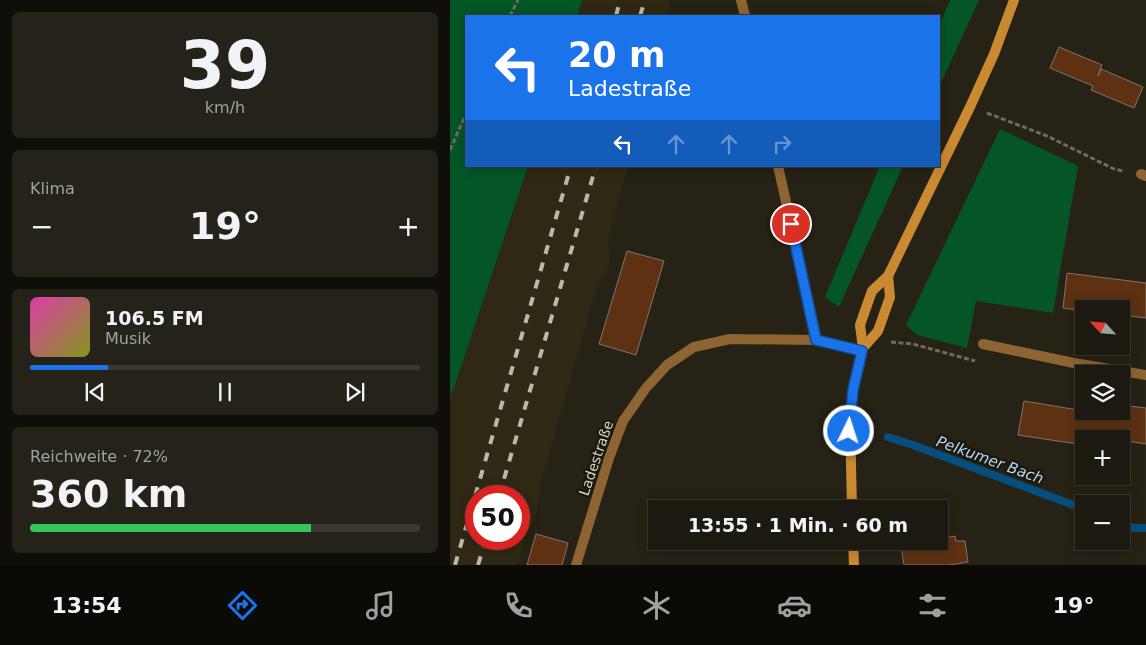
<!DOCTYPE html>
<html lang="de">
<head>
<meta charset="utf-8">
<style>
	body { margin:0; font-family:"DejaVu Sans",sans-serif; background:#252319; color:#f1f3f6; height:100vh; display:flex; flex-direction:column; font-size:19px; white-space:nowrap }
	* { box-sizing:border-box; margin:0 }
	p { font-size:16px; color:#a0a19f }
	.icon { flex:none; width:28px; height:28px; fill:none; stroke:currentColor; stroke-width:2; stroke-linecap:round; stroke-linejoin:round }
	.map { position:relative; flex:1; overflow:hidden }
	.side { display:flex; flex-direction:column; gap:12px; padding:12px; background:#0f0e09; width:450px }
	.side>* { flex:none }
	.banner { position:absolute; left:15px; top:15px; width:475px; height:152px; border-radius:0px; box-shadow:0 2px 12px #0003,0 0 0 1px #3a3830; background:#1a73e8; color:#fff; overflow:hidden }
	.needle { width:32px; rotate:296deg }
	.fabs { position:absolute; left:625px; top:300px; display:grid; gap:10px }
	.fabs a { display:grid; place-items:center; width:55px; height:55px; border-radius:0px; background:#1c1a10; box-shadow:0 2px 12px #0003,0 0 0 1px #3a3830; font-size:25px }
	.speed { position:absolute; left:15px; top:485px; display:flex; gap:10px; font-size:25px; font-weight:700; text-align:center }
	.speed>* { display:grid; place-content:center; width:65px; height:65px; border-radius:50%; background:#1c1a10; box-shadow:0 2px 12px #0003,0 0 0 1px #3a3830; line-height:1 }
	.speed .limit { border:8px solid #d22; background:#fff; color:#111 }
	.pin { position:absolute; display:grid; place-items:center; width:42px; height:42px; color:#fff; margin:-21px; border:2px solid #fff; border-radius:50%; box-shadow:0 1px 5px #0007 }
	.me { position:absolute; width:55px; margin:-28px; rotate:4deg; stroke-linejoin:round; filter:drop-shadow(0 0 4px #0008) }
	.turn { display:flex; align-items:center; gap:18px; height:105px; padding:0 20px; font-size:22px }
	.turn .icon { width:65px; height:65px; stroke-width:2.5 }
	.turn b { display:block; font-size:35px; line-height:42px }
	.lanes { display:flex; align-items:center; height:48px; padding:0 20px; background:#0003; justify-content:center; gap:25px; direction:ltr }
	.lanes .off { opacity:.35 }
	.big { font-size:38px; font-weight:600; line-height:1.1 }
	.side .card { flex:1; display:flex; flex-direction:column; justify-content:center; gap:8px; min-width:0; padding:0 18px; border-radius:8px; background:#252319 }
	.side .dial { align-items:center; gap:0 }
	.dial b { font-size:65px; line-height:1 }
	.song { display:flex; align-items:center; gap:15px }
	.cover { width:60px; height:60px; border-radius:8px; background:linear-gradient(135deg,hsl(320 70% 55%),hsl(70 70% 35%)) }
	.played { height:5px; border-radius:2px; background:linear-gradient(90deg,#1a73e8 20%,#3a3830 20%) }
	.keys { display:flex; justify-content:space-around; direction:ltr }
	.heat { display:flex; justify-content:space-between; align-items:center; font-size:28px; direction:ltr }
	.charge { height:8px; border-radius:4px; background:linear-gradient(90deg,#34c759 72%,#3a3830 0) }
	.trip { position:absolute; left:198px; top:500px; width:300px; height:50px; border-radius:0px; background:#1c1a10; box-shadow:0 2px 12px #0003,0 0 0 1px #3a3830; font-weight:600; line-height:50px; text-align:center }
	.tabs { display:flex; height:80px; justify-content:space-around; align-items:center; background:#0b0a06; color:#a0a19f }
	.tabs .icon { width:35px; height:35px }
	.tabs .current { color:#1a73e8 }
	.tabs b { font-size:22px; color:#f1f3f6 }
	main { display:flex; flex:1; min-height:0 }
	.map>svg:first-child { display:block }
</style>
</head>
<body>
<main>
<section class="side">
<div class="card dial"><b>39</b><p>km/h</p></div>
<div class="card"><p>Klima</p>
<div class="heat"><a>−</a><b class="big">19°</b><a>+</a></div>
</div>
<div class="card">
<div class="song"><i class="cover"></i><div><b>106.5 FM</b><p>Musik</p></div></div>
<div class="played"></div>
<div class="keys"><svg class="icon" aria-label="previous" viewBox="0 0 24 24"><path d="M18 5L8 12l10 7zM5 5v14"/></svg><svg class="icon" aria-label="pause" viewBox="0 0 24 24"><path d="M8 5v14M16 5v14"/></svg><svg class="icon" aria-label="next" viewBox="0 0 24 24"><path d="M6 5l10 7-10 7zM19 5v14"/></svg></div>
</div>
<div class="card"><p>Reichweite · 72%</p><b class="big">360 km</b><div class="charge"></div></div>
</section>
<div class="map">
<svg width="696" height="565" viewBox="0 0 696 565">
	<rect width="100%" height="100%" fill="#262215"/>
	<g fill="#2f2814" fill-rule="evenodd">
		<polygon points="132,0 219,0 220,3 216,16 127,16"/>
		<path d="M78,166H178L158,239L160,261L155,276L148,283L90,486L89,500L85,518L76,535L67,565H0V396L5,385ZM26,496H69V539H26Z"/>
	</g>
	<g fill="#045627">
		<polygon points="0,0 132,0 127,16 16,16 16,166 78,166 5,385 0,396"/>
		<polygon points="500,0 529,0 489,87 489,26"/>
		<polygon points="550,129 628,166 603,313 526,301 517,348 467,335 456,325"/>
		<polygon points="430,166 453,166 389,307 375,297"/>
	</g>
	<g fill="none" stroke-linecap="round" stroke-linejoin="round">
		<g stroke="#064e7e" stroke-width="8">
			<polyline points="438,437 463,445 634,509"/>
			<polyline points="671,523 684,528 696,528"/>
		</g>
	</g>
	<g fill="#5d3112" stroke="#84746b">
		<polygon points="609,47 652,65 648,76 651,69 693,87 684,108 641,90 643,86 600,68"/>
		<polygon points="177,251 214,261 186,355 149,344"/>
		<polygon points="617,273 696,283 696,318 671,315 671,309 634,309 634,311 613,308"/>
		<polygon points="574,401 634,411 671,411 671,405 696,408 696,444 671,440 671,439 634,439 634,445 568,435"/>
		<polygon points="86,534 118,543 112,565 77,565"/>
		<polygon points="505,536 506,541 515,541 518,562 500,565 454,565 450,541 489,541 489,539"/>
	</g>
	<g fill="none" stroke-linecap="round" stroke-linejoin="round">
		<g stroke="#6e6b5f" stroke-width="3" stroke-dasharray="5 2.5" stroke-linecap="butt">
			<polyline points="60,16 68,0"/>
			<polyline points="537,113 597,136 664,169 673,171"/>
			<polyline points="0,150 16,114"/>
			<polyline points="441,342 463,344 525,361"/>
		</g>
		<polyline stroke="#8d6532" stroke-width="10" points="126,565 159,458"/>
		<g stroke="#8d6532" stroke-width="10">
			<polyline points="291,0 295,16"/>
			<polyline points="328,166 367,340"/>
			<polyline points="691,174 696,176"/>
			<polyline points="533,344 624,363 696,375"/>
			<polyline points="159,458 173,421 196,388 217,365 244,347 280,339 367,340 412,351"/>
		</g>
		<g stroke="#ca8a31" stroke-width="10">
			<polyline points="413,348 428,331 440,297 438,276"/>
			<polyline points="402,509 400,420 403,390 413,348 410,325 422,291 438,276 520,107 544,54 564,0"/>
			<polyline points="403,541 404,565"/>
		</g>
		<g stroke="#bbb8ae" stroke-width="4" stroke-dasharray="9 9" stroke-linecap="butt">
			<polyline points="166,16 170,0"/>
			<polyline points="190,16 195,0"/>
			<polyline points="49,496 146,166"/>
			<polyline points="5,565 121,166"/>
			<polyline points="28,565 36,539"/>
		</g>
	</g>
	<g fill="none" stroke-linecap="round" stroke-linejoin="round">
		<defs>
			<polyline id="route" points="341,224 366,340 412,351 403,390 399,431"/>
		</defs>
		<use href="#route" stroke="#114b97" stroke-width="12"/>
		<use href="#route" stroke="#1a73e8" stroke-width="9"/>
	</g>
	<g text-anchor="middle" stroke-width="5" stroke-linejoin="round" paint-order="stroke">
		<g font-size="14" fill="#d7d4cb" stroke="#1d190b">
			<text transform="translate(146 458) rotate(-71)" y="5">Ladestraße</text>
		</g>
		<g font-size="15" font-style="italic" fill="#b0d7fa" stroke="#1d190b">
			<text transform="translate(540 460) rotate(20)" y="5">Pelkumer Bach</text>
		</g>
	</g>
</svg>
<div class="fabs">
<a><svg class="needle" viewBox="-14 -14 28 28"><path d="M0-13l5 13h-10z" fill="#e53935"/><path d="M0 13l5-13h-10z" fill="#a0a19f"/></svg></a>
<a><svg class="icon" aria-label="layers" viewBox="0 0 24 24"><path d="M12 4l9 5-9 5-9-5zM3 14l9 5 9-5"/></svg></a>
<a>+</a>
<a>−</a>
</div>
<div class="speed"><div class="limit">50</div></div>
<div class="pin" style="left:341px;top:224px;background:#d93025"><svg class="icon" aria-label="arrive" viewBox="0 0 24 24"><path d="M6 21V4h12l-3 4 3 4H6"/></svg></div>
<svg class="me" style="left:399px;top:431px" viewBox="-20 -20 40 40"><circle r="17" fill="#1a73e8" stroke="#fff" stroke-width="3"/><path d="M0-11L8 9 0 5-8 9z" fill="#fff"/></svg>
<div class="trip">13:55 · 1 Min. · 60 m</div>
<div class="banner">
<div class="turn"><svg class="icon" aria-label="left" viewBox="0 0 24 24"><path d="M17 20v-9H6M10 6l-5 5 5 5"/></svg><div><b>20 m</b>Ladestraße</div></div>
<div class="lanes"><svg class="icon" aria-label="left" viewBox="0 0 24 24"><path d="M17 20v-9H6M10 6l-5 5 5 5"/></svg><svg class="icon off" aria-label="ahead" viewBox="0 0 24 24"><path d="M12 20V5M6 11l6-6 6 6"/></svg><svg class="icon off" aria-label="ahead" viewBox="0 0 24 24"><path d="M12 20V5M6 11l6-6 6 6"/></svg><svg class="icon off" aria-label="right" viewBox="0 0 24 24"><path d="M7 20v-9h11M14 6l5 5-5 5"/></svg></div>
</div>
</div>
</main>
<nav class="tabs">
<b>13:54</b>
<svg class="icon current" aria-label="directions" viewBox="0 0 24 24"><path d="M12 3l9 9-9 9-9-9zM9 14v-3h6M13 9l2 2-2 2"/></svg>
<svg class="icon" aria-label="music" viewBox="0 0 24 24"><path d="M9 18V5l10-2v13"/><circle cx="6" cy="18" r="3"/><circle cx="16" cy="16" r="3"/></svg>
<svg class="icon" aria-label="phone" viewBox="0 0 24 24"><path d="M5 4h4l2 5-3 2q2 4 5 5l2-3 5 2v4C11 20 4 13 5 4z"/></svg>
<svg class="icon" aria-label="climate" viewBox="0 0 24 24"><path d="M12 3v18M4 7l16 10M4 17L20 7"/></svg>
<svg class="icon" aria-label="car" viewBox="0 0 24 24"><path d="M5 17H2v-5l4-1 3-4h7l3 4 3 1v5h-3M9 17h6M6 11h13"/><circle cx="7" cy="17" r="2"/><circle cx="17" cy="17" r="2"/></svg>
<svg class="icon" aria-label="filters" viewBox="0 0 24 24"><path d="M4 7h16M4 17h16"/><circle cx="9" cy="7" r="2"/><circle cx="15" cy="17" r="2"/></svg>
<b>19°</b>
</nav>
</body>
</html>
